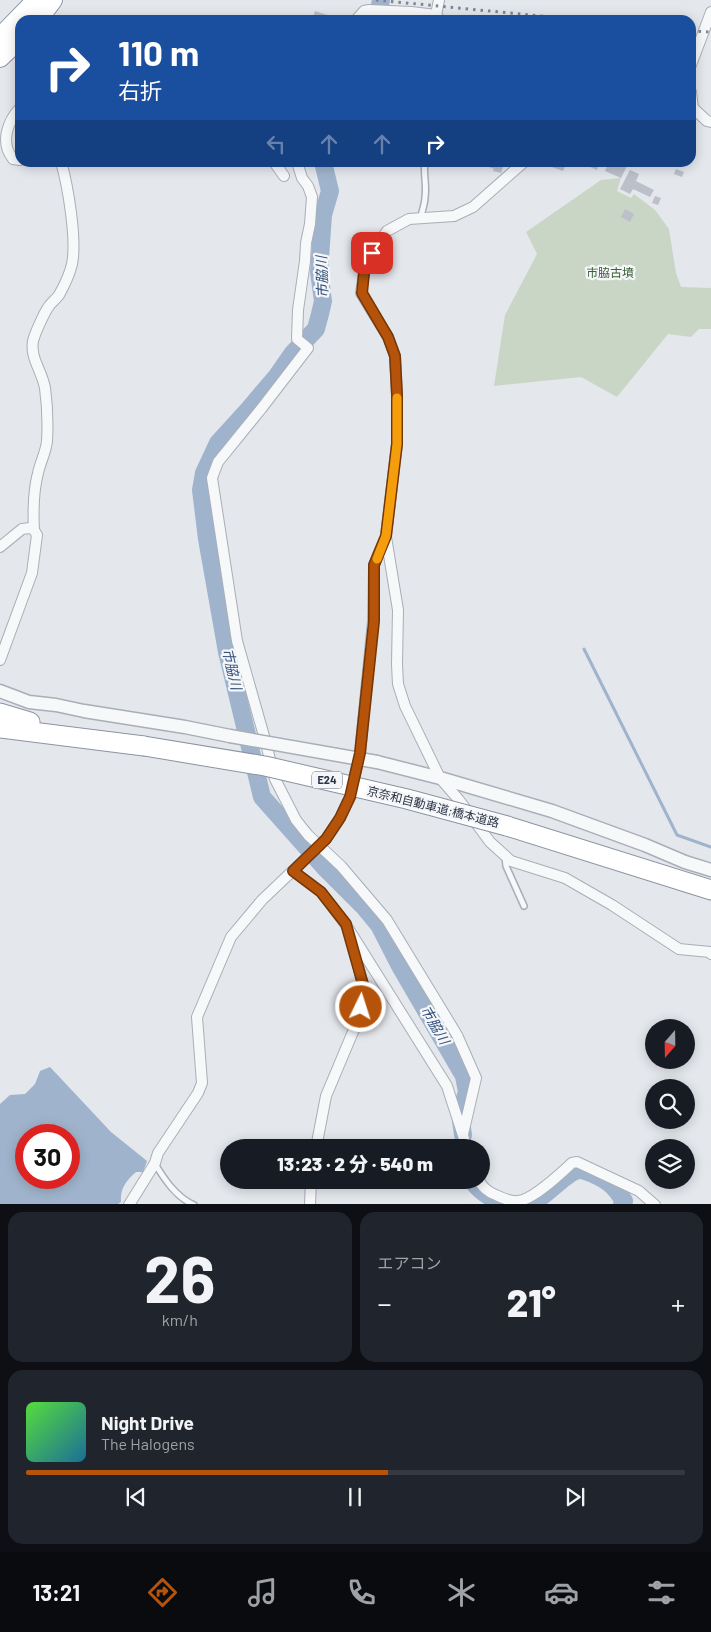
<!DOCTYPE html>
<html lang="ja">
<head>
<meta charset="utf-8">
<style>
	body { margin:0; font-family:Barlow,"Noto Sans JP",sans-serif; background:#20242c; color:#f1f3f6; height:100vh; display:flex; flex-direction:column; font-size:19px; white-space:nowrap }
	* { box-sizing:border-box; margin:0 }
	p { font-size:16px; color:#9ea1a6 }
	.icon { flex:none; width:28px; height:28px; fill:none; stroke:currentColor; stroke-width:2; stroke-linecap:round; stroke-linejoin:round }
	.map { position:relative; height:1204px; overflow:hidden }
	.sheet { display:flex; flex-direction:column; gap:8px; padding:8px; background:#0d0f14; flex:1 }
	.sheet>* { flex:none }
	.hud { position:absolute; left:15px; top:15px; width:681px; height:152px; border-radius:15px; box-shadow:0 2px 12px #0003; background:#1a4fa0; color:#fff; overflow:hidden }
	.needle { width:32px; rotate:200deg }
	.fabs { position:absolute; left:645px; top:1019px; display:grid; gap:10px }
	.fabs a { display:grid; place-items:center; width:50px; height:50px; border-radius:50%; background:#171b24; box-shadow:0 2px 12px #0003; font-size:25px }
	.speed { position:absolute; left:15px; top:1124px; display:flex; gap:10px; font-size:25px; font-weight:700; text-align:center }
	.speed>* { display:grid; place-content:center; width:65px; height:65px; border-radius:50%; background:#171b24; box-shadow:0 2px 12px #0003; line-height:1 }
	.speed .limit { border:8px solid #d22; background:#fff; color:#111 }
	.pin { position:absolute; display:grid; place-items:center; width:42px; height:42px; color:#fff; margin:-21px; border-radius:10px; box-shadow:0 2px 8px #0006 }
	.me { position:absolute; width:55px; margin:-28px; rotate:4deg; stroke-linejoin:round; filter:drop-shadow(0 0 4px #0008) }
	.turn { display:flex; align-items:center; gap:18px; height:105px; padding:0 20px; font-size:22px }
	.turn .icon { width:65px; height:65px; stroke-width:2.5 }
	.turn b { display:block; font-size:35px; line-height:42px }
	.lanes { display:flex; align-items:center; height:48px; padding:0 20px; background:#0003; justify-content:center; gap:25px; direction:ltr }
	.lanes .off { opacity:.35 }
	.big { font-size:38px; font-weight:800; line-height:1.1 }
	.sheet .widget { flex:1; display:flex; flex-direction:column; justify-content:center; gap:8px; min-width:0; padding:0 18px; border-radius:15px; background:#20242c }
	.sheet .dial { align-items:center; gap:0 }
	.dial b { font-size:65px; line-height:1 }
	.song { display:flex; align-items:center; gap:15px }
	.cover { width:60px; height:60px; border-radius:8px; background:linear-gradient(135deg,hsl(110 70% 55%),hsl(200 70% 35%)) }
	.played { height:5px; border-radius:2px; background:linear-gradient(90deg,#b45309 55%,#363941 55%) }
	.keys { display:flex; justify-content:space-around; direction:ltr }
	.heat { display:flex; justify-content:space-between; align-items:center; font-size:28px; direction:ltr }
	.sheet .tiles { flex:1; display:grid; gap:8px; grid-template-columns:1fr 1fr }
	.widget:last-child { grid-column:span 2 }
	.trip { position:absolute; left:220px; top:1139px; width:270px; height:50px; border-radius:25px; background:#171b24; box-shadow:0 2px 12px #0003; font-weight:800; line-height:50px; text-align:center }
	.menu { display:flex; height:80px; justify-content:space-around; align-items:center; background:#090b0e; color:#9ea1a6 }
	.menu .icon { width:35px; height:35px }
	.menu .selected { color:#b45309 }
	.menu b { font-size:22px; color:#f1f3f6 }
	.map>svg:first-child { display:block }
</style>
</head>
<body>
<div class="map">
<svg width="711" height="1205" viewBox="0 0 711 1205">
	<rect width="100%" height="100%" fill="#e4e7ec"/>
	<polygon fill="#c9d6c5" points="621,178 617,191 631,198 634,194 655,210 669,229 676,273 681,287 711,288 711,329 699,329 691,337 668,334 617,397 581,377 494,386 505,315 537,254 526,232 601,180"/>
	<path fill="#9fb4cc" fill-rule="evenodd" d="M50,1067L111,1132L147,1161L143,1172H136C126,1181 120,1188 121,1202L118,1204H0V1104L10,1095L25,1094L35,1084L40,1071ZM26,1135H69V1178H26Z"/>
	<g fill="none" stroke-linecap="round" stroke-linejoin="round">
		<polyline stroke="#9fb4cc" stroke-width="3" points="584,649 677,835 711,847"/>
		<g stroke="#9fb4cc" stroke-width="18">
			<polyline points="377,20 381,0"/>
			<polyline points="323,162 330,191 323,215 319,272 323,301 320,314 316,329 293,353 277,376 248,410 218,443 204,473 201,490 207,539 227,652 262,797 326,869 365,908 379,925 400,966 464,1076 467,1092 460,1113 463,1135"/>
			<path d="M472,1180C478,1191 492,1198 503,1205"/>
			<path d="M528,1205C545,1199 567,1170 580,1170C585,1170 590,1173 595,1175C609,1181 616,1188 624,1201L622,1205"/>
		</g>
	</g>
	<g fill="#bbc0ca">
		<polygon points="315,11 343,20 312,20"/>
		<polygon points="477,162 496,162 495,165 503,167 501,173 493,171 494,169"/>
		<polygon points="547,162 567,162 563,171 546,165"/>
		<polygon points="590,162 599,162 597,170 588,166"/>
		<polygon points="609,162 625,162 628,164 621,178 605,171"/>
		<polygon points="676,169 684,172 682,177 674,174"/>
		<polygon points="630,170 639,174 636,181 654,190 650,197 633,189 630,194 620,189"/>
		<polygon points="655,196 661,198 658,205 652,203"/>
		<polygon points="625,209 634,214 630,222 621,217"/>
	</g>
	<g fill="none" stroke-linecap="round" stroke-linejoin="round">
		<defs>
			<g id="service">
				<path d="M421,217C422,210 425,204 425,197C427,185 423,174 425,162"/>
				<polyline points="505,856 506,866 524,906"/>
				<path d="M155,1164C165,1180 176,1197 194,1205"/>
			</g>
			<g id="minor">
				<polyline points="436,15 439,0"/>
				<polyline points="356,20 364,11 369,10 411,12 436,15 440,20"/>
				<polyline points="691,65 711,12"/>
				<polyline points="691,92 693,108 707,121 711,122"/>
				<path d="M20,108C7,122 0,143 13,159L20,160"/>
				<polyline points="274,162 284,176"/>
				<polyline points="297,162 302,178 308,186 312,197 310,224 306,243 305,261 298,310 297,339 308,348 261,409 218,462 212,478 237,641 264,736 275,779 296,820 308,835 341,866 387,920 457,1035 476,1078 463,1134"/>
				<path d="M34,530C33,511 33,492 38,473C40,463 46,452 47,441C48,425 47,403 45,388C42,371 30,358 33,341C35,333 44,313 49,306C52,302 56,299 59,295C64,286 70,273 72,264C77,240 68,186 61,162"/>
				<polyline points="386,537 398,610 397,664 398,684 405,706 440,778 459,800 490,842 511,861 565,878 612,905 679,949 710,952 711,954"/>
				<polyline points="0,547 22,529 30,528 34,530 37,535 32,573 0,660"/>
				<polyline points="293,871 321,892 346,925 447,1086 467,1148"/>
				<polyline points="316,1148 326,1096 355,1027 361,1007 364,988 351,939"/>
				<path d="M479,1180C481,1186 489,1193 496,1195C502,1198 510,1202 518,1201C533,1200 560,1174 572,1163L577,1162L639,1191L655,1205"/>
				<polyline points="129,1205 155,1163 158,1153 198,1093 202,1083 197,1017 231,937 262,900 326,839 340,818 350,797 360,753 373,621 374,565 386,536 397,444 397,395 395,356 388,337 361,293 364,273 372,253 387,231 409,219 454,216 473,207 524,162"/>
				<polyline points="310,1205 311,1180"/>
			</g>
			<g id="tertiary">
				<polyline points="0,691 29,702 56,705 84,711 185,727 230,736"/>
				<polyline points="377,762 440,778 552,811 645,845 685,862 711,870"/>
			</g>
			<g id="trunk">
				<polyline points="38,20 53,0"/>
				<polyline points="0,37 36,0"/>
				<polyline points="0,58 20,39"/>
			</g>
			<g id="motorway">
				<polyline points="0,713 30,722"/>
				<polyline points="0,728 144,746"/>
				<polyline points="507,826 711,890"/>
			</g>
		</defs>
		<use href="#service" stroke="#a9aeb7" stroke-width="8"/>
		<use href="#minor" stroke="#a9aeb7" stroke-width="12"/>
		<use href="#tertiary" stroke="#a9aeb7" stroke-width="15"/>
		<use href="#trunk" stroke="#8b94a3" stroke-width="20"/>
		<use href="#motorway" stroke="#8b94a3" stroke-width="21"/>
		<use href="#service" stroke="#f7f8fa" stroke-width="5"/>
		<use href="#minor" stroke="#f7f8fa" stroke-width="10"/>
		<use href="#tertiary" stroke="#f7f8fa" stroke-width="12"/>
		<use href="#trunk" stroke="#fff" stroke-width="18"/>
		<use href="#motorway" stroke="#fff" stroke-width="19"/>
		<g stroke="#7d8696" stroke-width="3" stroke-dasharray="2.5 5" stroke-linecap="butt">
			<polyline points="376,0 582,20"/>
			<polyline points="691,31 711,32"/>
		</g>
		<defs>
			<polyline id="tertiary-bridge" points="230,736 377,762"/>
			<polyline id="motorway-bridge" points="144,746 265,766 407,799 507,826"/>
		</defs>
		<use href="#tertiary-bridge" stroke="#a9aeb7" stroke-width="15" stroke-linecap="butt"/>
		<use href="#motorway-bridge" stroke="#8b94a3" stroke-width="21" stroke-linecap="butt"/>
		<use href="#tertiary-bridge" stroke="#f7f8fa" stroke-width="12"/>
		<use href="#motorway-bridge" stroke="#fff" stroke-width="19"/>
	</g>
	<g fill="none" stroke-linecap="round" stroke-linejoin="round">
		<defs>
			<polyline id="route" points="361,1007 364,988 346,924 321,892 293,871 326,839 340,818 350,797 360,753 374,621 374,565 386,536 397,444 397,395 395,356 388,337 362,293 364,273 372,253"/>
		</defs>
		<use href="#route" stroke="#753606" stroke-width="12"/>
		<use href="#route" stroke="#b45309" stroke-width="9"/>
		<polyline stroke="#f59e0b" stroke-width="9" points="377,559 386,536 397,444 397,398"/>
	</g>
	<g text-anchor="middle" stroke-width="4.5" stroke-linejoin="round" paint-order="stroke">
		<rect fill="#f4f6f9" stroke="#676e7b" stroke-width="1" x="312" y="771.5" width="30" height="17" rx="4"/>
		<g font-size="11" font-weight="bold" fill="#2b3445">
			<text x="327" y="784">E24</text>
		</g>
		<g font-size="12" fill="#3f6138" stroke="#f4f6f9">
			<text x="610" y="277">市脇古墳</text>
		</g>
		<g font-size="12" fill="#2b3445" stroke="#f4f6f9">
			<text transform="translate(433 807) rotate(14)" y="4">京奈和自動車道;橋本道路</text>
		</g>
		<g font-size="14" font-style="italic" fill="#34527a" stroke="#f4f6f9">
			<text transform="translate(322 277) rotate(-92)" y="5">市脇川</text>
			<text transform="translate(232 669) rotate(77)" y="5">市脇川</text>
			<text transform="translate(435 1025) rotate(60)" y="5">市脇川</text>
		</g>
	</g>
</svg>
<div class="fabs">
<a><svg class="needle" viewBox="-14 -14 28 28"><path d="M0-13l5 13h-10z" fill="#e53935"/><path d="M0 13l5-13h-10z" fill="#9ea1a6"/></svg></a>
<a><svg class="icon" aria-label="search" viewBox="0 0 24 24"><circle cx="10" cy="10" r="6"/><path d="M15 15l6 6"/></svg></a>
<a><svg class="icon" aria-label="layers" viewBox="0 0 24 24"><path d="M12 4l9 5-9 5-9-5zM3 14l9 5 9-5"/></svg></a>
</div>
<div class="speed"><div class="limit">30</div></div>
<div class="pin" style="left:372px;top:253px;background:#d93025"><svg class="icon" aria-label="arrive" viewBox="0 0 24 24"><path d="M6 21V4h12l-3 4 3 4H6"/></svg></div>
<svg class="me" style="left:361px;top:1007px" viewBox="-20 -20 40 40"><circle r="17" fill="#b45309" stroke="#fff" stroke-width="3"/><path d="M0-11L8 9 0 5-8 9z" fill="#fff"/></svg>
<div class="trip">13:23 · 2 分 · 540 m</div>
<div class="hud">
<div class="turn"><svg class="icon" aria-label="right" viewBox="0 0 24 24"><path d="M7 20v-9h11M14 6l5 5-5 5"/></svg><div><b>110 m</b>右折</div></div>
<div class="lanes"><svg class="icon off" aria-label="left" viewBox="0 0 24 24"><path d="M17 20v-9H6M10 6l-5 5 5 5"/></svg><svg class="icon off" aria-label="ahead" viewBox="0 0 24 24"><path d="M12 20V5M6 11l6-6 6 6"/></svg><svg class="icon off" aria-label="ahead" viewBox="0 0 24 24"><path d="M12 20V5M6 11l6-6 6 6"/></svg><svg class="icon" aria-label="right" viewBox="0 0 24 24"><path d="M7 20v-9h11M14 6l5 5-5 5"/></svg></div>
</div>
</div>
<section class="sheet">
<div class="tiles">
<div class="widget dial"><b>26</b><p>km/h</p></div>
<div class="widget"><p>エアコン</p>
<div class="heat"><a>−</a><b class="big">21°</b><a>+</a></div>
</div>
<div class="widget">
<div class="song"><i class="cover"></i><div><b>Night Drive</b><p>The Halogens</p></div></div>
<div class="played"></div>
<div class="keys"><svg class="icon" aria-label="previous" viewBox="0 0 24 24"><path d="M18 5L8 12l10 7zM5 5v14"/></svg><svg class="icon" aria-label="pause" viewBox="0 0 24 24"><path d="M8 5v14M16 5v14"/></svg><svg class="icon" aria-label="next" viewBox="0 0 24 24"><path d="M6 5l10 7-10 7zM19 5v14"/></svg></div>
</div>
</div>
</section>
<nav class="menu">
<b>13:21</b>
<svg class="icon selected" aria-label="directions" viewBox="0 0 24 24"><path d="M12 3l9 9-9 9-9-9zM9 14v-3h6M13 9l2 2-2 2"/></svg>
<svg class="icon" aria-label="music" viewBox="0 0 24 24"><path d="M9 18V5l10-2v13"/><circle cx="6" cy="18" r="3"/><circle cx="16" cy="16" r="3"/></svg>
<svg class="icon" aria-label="phone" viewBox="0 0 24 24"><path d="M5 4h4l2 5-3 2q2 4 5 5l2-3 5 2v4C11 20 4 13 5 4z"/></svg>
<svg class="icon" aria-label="climate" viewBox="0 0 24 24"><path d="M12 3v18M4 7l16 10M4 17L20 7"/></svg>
<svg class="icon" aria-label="car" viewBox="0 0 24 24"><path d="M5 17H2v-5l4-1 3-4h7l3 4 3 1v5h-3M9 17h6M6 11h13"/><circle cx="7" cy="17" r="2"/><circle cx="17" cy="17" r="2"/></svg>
<svg class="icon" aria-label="filters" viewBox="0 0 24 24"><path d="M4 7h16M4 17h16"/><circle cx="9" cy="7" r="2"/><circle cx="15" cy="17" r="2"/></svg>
</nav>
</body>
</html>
